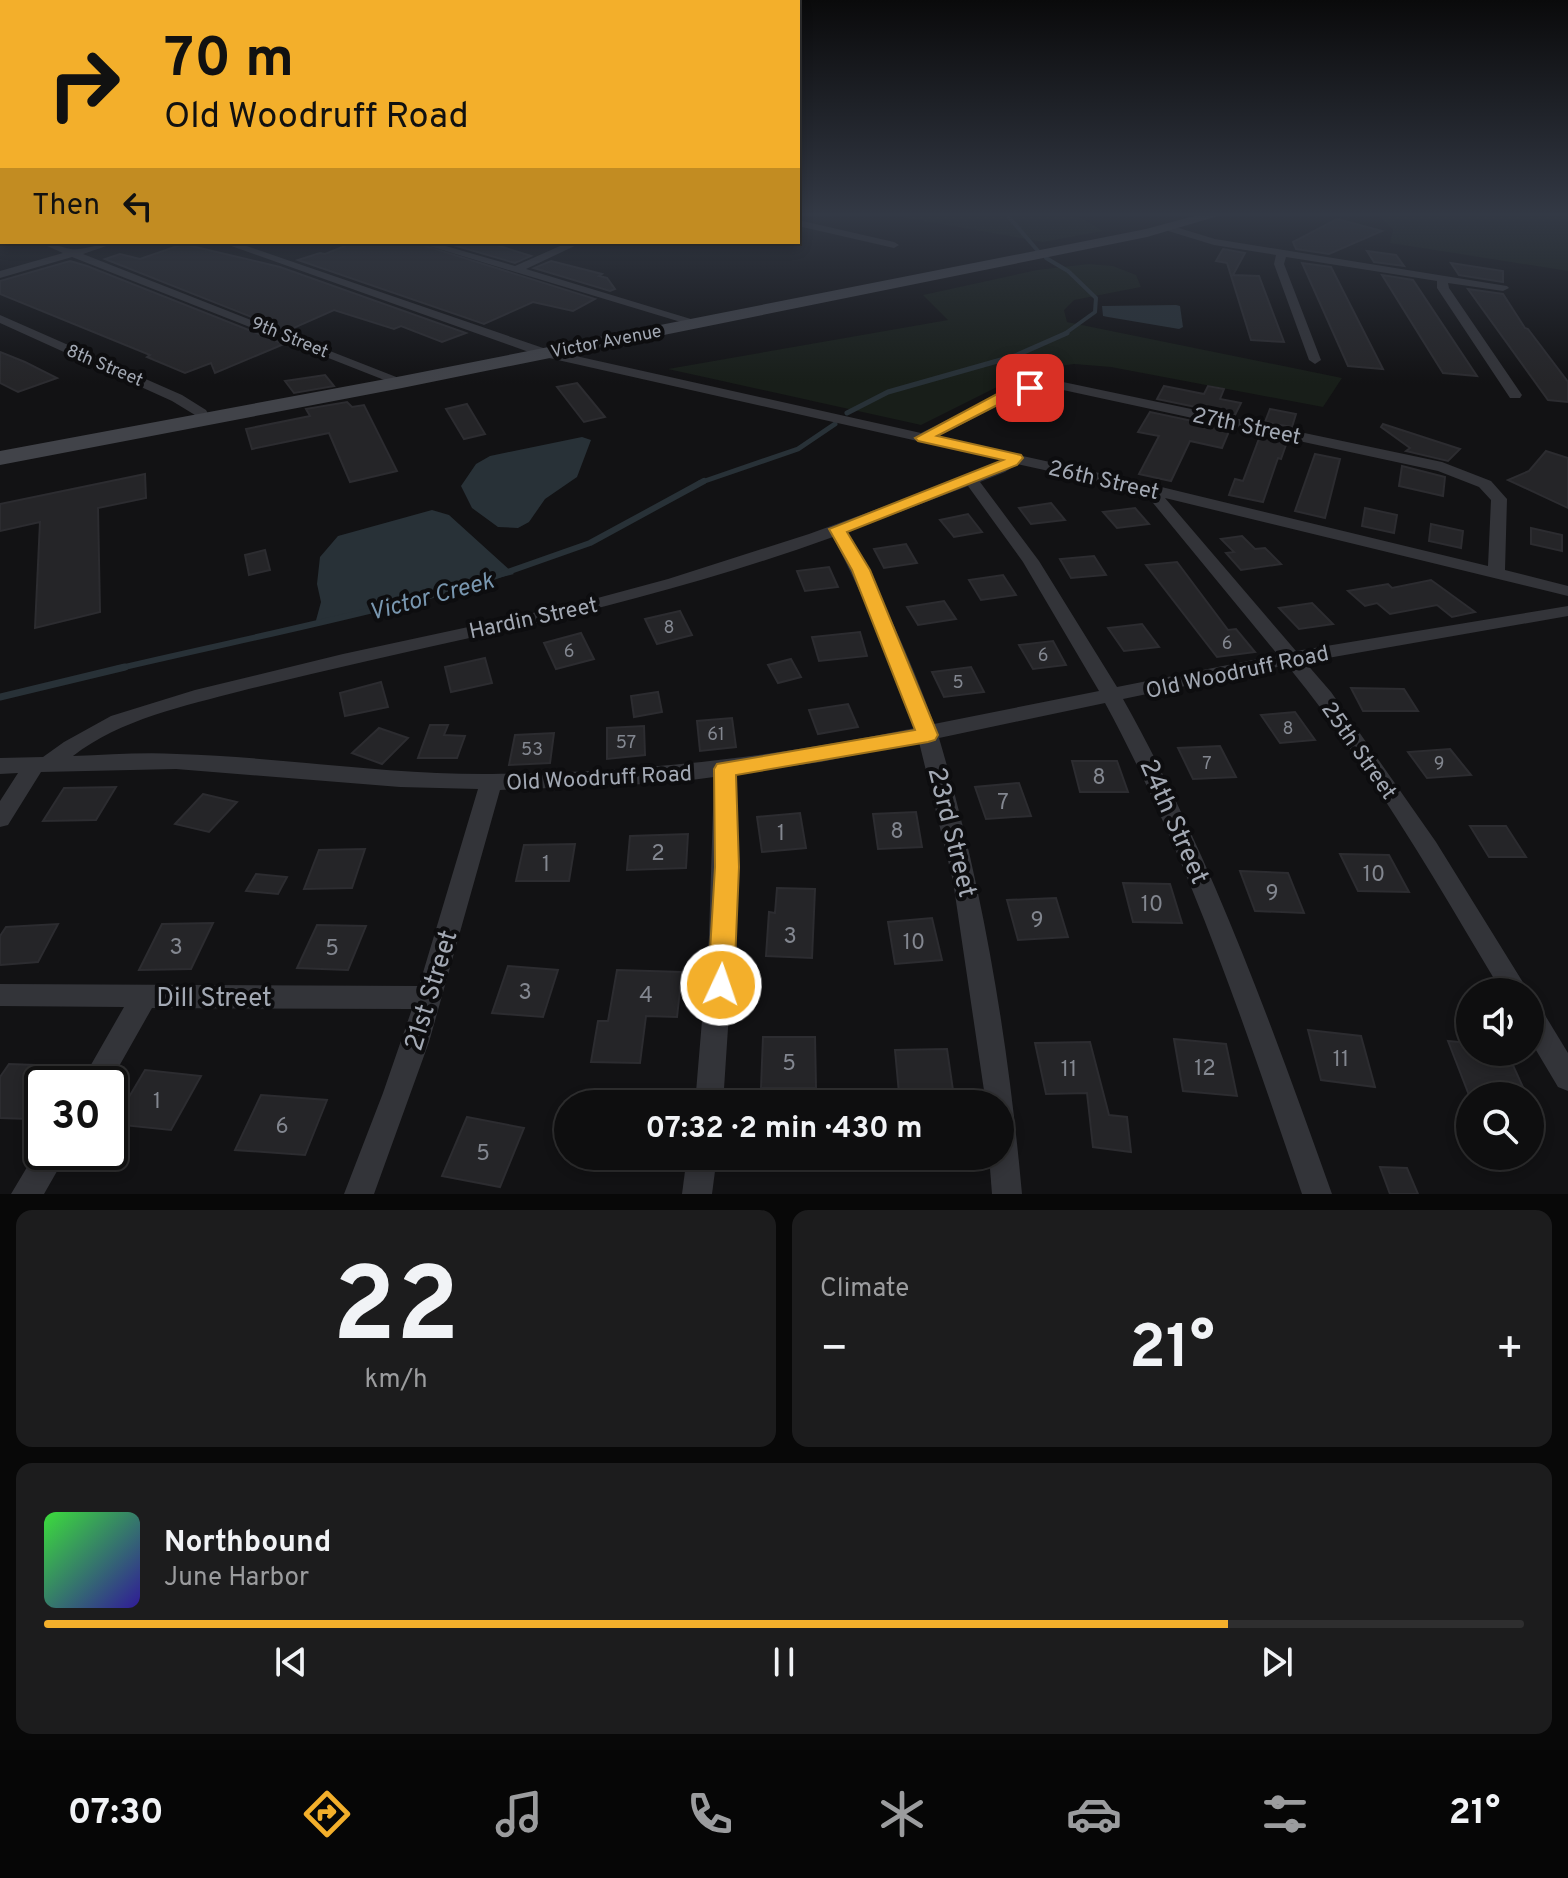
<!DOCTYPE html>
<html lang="en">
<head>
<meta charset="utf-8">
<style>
	body { margin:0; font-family:Overpass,sans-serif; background:#1c1c1d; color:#f1f3f6; height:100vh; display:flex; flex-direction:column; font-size:30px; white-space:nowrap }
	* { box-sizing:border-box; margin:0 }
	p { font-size:26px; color:#9b9c9e }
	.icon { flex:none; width:44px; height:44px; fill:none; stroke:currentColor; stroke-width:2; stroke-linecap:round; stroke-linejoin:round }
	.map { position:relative; height:1194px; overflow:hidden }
	.panel { display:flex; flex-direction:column; gap:16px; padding:16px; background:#080808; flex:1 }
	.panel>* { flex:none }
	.guide { position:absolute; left:0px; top:0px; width:800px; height:244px; box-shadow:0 4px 12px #0003,0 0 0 2px #2e2e2f; background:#f3af2b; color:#111; overflow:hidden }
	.buttons { position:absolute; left:1456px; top:978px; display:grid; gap:16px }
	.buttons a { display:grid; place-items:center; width:88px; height:88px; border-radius:50%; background:#0e0e0f; box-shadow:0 4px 12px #0003,0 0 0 2px #2e2e2f; font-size:40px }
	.speed { position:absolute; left:24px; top:1066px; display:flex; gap:16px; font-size:40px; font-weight:700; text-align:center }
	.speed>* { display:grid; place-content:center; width:104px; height:104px; border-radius:50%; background:#0e0e0f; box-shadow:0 4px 12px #0003,0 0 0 2px #2e2e2f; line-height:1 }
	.speed .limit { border:4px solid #111; border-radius:12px; background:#fff; color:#111 }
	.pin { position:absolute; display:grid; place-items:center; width:68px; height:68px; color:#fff; margin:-34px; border-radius:16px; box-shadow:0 4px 12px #0006 }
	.me { position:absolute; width:88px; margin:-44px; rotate:3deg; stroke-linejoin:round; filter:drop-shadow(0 0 6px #0008) }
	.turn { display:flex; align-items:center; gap:28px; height:168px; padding:0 32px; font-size:36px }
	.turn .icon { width:104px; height:104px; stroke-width:2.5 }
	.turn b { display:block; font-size:56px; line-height:68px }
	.then { display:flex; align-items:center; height:76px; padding:0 32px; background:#0003; gap:16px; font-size:30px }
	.big { font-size:60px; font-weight:700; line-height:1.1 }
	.panel .tile { flex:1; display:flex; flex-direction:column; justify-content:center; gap:12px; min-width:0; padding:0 28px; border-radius:16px; background:#1c1c1d }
	.panel .dial { align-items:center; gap:0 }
	.dial b { font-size:104px; line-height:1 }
	.song { display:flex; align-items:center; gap:24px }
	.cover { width:96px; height:96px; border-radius:12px; background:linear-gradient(135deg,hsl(120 70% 55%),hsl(250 70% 35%)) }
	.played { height:8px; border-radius:4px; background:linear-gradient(90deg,#f3af2b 80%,#2e2e2f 80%) }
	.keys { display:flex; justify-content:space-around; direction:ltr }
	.heat { display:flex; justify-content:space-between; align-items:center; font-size:44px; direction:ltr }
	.panel .tiles { flex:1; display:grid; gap:16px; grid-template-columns:1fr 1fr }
	.tile:last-child { grid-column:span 2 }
	.trip { position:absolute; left:554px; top:1090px; width:460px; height:80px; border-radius:40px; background:#0e0e0f; box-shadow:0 4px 12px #0003,0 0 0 2px #2e2e2f; font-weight:700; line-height:80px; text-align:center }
	.dock { display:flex; height:128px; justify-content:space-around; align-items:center; background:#060606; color:#9b9c9e }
	.dock .icon { width:56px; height:56px }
	.dock .selected { color:#f3af2b }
	.dock b { font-size:36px; color:#f1f3f6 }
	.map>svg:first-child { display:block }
</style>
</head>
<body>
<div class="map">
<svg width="1568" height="1194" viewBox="0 0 1568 1194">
	<rect width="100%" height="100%" fill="#121214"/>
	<g fill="#181e19">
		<polygon points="895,216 1078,216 1103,231 1043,242"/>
		<polygon points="1380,216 1568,216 1568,271 1390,243 1393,230"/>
		<polygon points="1089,264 1113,266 1136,275 1141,287 1074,300 1064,310 1067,322 1342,378 1323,407 1111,367 1074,364 1031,370 921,425 668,369 948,320 923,295 1037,270"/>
	</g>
	<g fill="#283137">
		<polygon points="1176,305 1180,306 1183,327 1179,329 1108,317 1103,316 1102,306"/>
		<polygon points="582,437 591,440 577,477 545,499 529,522 518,528 498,527 472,508 461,486 476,464 490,456"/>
		<polygon points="432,510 449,515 514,574 315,624 321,602 317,584 320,557 338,536"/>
	</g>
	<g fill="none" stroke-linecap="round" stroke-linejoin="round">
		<g stroke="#283137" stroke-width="4">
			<polyline points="1008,216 1038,251"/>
			<polyline points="1046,258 1068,271 1096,298 1095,312 1063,335"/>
		</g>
		<g stroke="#283137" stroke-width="5">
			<polyline points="847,413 888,392 1015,356 1067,333"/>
			<polyline points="699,483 798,449 835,424"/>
		</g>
		<g stroke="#283137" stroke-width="6">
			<polyline points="485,580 590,543 704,481"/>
			<path d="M116,669C231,642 346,619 459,588"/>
		</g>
		<polyline stroke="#283137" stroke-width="7" points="0,697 125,667"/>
	</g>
	<g fill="#252528" stroke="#2c2c30" stroke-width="2">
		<polygon points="1337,219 1382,231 1329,254 1296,249 1293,242"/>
		<polygon points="355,242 413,242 595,299 573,311 533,302 484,324 298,260 320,253 325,254"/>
		<polygon points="443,242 487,242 531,256 515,263"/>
		<polygon points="183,244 280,267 466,333 442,342 401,326 394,329 334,310 287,331 105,259 120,254 140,259"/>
		<polygon points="1223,249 1245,253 1233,275 1259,276 1284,342 1251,340 1227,263 1216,261"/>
		<polygon points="1367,251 1396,255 1404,266 1374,262"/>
		<polygon points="70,261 87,266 284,344 215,373 211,363 185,373 147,357 150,355 0,294 0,281"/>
		<polygon points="551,261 602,274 599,276 607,278 615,289 610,291 534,268"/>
		<polygon points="1302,263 1331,267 1383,369 1348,366"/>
		<polygon points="1451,263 1503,271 1503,282 1459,275"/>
		<polygon points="1382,275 1413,280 1477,376 1443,373"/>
		<polygon points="1468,289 1503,294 1525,328 1528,329 1568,382 1568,402 1548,400"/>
		<polygon points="0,352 25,362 57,378 18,392 0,383"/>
		<polygon points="325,375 334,386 294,393 285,381"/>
		<polygon points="577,383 605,417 584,422 557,387"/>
		<polygon points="1164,386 1204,394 1208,386 1224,389 1220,399 1241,403 1235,415 1157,399"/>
		<polygon points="347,402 352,407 364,405 397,471 350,482 329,433 252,449 246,429 310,416 306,409"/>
		<polygon points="467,404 485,434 464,439 446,409"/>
		<polygon points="1270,409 1296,414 1292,427 1265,422"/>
		<polygon points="1150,412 1230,429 1222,448 1190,441 1171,481 1139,474 1159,436 1138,432"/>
		<polygon points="1383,424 1460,449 1448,461 1406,451 1410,448 1381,427"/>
		<polygon points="1260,436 1287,442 1281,459 1278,458 1263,502 1229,495 1235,479 1243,481"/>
		<polygon points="1546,451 1568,458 1568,508 1508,480 1529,471"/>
		<polygon points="1315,454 1340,459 1325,518 1295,511"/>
		<polygon points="1402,466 1445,477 1443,496 1399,486"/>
		<polygon points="145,474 146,498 98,508 100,612 35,628 40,522 0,531 0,504"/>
		<polygon points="1051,503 1065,520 1031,524 1019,508"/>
		<polygon points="1135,508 1149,524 1117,528 1103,512"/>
		<polygon points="1365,508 1397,515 1394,533 1362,526"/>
		<polygon points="968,514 982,532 954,537 940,520"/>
		<polygon points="1431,524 1463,531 1461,548 1429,541"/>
		<polygon points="1531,528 1562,535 1562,551 1531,544"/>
		<polygon points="1242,536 1255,549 1265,548 1281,564 1241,570 1226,553 1234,552 1221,539"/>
		<polygon points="906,544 917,563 884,568 874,549"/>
		<polygon points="265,550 270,570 249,575 245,555"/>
		<polygon points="1094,556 1106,575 1071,578 1060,559"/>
		<polygon points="1177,562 1228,630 1236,629 1255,652 1217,657 1146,565"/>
		<polygon points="829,567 838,587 805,591 797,571"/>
		<polygon points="1003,575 1016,595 981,600 969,580"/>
		<polygon points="1431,580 1475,612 1452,617 1437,605 1390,614 1377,603 1365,606 1348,591 1388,584 1392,588"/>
		<polygon points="944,601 956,619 918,625 907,607"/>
		<polygon points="1312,603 1333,624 1299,629 1279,608"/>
		<polygon points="680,611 692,635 657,644 645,619"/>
		<polygon points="1142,624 1159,647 1124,651 1108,628"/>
		<polygon points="860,632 867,656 819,661 812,637"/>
		<polygon points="581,633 594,659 556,669 544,643"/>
		<polygon points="1053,641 1066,665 1033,669 1019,645"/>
		<polygon points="485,658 492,683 451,692 445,667"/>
		<polygon points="791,659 801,677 778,683 768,665"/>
		<polygon points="971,667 984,692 944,697 932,672"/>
		<polygon points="381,682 388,707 345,716 340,693"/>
		<polygon points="1351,688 1404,689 1418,711 1363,711"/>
		<polygon points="658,692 662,712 634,717 631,696"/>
		<polygon points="848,704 858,727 818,734 809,710"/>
		<polygon points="1295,712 1315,740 1280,743 1261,715"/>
		<polygon points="732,718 736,747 700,751 697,721"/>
		<polygon points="430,725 448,725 444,735 465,736 457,758 418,758"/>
		<polygon points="644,726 645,755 607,759 607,728"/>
		<polygon points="379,728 408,738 382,764 352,753"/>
		<polygon points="554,733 550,763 509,765 515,735"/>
		<polygon points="1220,746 1236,777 1193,779 1178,748"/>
		<polygon points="1450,749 1471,775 1427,778 1408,752"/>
		<polygon points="1072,761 1117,761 1128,792 1080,792"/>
		<polygon points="1019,783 1031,816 986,819 975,787"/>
		<polygon points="116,787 96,820 43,821 64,788"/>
		<polygon points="203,794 237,802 209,832 175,824"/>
		<polygon points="916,812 922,847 878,849 873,814"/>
		<polygon points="800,813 806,848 762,852 757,817"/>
		<polygon points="1470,826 1506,826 1526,857 1489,857"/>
		<polygon points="688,834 686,868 627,870 630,836"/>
		<polygon points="575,844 569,881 516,881 524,845"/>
		<polygon points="365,849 352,888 304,889 319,850"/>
		<polygon points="1340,854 1389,855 1409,892 1358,891"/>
		<polygon points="1240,871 1288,873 1304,913 1255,911"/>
		<polygon points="256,874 287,877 278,894 246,891"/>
		<polygon points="1123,883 1170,884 1182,923 1133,922"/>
		<polygon points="777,888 815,889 812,958 766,956 769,912 775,913"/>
		<polygon points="1056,898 1068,937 1018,940 1007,900"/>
		<polygon points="932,918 942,960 895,964 888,922"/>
		<polygon points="213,923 191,969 139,970 162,924"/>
		<polygon points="58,924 38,962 0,965 0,936 6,927"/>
		<polygon points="317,925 366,926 348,970 297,968"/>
		<polygon points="508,966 558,970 543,1017 492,1013"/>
		<polygon points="617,970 682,972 677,1017 646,1016 640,1063 591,1062 598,1021 608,1021"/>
		<polygon points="1308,1030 1361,1036 1375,1087 1321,1080"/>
		<polygon points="763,1037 815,1037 816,1088 761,1088"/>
		<polygon points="1174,1039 1226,1044 1237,1096 1183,1091"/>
		<polygon points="1448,1041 1470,1043 1470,1052 1507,1052 1527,1096 1469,1095"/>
		<polygon points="1090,1042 1109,1115 1127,1117 1131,1152 1093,1147 1087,1093 1046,1094 1035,1043"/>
		<polygon points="947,1049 955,1104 900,1104 895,1050"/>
		<polygon points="9,1064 61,1066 51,1084 42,1084 42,1099 30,1119 0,1118 0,1077"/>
		<polygon points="145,1070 201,1076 171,1130 113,1124"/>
		<polygon points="261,1095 327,1100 305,1155 235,1150"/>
		<polygon points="467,1117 524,1128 500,1187 442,1176"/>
		<polygon points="1380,1167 1407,1168 1418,1194 1390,1194"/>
	</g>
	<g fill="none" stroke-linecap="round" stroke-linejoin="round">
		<g fill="#333439" fill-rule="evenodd">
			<polygon points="798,220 894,242 899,245 894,248 798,226"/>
			<rect x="0" y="222" width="2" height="7"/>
			<polygon points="1169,225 1215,239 1507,286 1509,288 1503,291 1448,283 1449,288 1522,395 1520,398 1510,398 1437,288 1437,281 1286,257 1284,264 1321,360 1315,364 1309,360 1274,264 1276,255 1214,245 1165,230 1165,226"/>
			<path d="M38,242C51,242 59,247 71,249C82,251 104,242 118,242L83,254L409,382L407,385H397L72,257L0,278V271L63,253Z"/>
			<path d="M220,242H235L549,350L921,433L1011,388L1063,382L1442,462L1491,481L1507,499L1505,570L1568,586V596L1165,498L1296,651L1568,606V616L1305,662L1331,692L1436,842L1529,992H1502C1435,880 1370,766 1287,665L1123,699C1211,856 1272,1026 1332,1194H1302C1245,1027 1189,858 1105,703L939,738C983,887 1008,1039 1022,1194H992L989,1156H1000V1104H986L953,881L919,742L821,762L736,774L734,937L723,1104H695L709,937L714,777L669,783L500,790L429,1042L374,1194H344L383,1093L412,1009L152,1008L109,1084H80L124,1007L0,1006V984L419,986L478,789L400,787L176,769L41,772L8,825L0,827V801L18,773L0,774V758L43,757L64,742L111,716L195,690L343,654L579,603L668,579L809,534L995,466L1002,460L540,356ZM1063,390L1438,471L1479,487L1491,500L1488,566L1149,484L937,437L1019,395ZM1017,464L1144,492L1278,655L1117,687L1039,561L980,482L1005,472ZM968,486L1023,562L1099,691L934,724C910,657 881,594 847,532ZM833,537C865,599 892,662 915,728C775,757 635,773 492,774C387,775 282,757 177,754C142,752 107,755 73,756C121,719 184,706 241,691C322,671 402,653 483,635C602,609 719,578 833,537Z"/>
			<polygon points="416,242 432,242 515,266 569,242 583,242 526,269 704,323 694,326"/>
			<polygon points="0,315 182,395 206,410 211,419 204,423 199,422 195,415 172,401 0,323"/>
			<polygon points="1530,1003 1540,1007 1568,1053 1568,1091 1558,1087 1530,1040"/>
			<polygon points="42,1142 42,1152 68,1152 44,1194 11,1194"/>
			<polygon points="687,1156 717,1156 712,1194 682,1194"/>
		</g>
		<polygon fill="#414349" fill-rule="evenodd" points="1194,216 1218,216 1147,237 402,388 0,465 0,451 402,376 1146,229"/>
	</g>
	<linearGradient id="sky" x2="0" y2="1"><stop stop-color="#0a0a0b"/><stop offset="0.56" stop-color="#333945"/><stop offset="1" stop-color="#333945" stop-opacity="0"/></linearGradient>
	<rect width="1568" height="383" fill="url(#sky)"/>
	<polygon fill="#f3af2b" stroke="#9e721c" stroke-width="2" points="1030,384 1037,388 1035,391 1009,399 937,436 1021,455 1023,458 1017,465 847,532 870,570 938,735 935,740 928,742 736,775 739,867 734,985 731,993 721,997 712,993 708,985 715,867 714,769 717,764 915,730 852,570 829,529 1003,460 918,441 915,438 999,393"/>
	<g text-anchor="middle" stroke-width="8" stroke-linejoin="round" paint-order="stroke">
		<g font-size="18" fill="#a3a9b4" stroke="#0d0d0f">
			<text transform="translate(290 337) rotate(22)" y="6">9th Street</text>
			<text transform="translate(606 341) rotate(-11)" y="6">Victor Avenue</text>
			<text transform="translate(105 365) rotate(23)" y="6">8th Street</text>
		</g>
		<g font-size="18" fill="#838790">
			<text x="669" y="633">8</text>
			<text x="1227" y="649">6</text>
			<text x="569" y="657">6</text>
			<text x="1043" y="661">6</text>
			<text x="958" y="688">5</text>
			<text x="1288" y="734">8</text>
			<text x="716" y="740">61</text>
			<text x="626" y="748">57</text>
			<text x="532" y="755">53</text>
			<text x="1207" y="769">7</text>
			<text x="1439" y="769">9</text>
		</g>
		<g font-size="22" fill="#a3a9b4" stroke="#0d0d0f">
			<text transform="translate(1247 425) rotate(12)" y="8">27th Street</text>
			<text transform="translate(1104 479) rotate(13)" y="8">26th Street</text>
			<text transform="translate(533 617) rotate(-12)" y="8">Hardin Street</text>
			<text transform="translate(1237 671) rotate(-12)" y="8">Old Woodruff Road</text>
			<text transform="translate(1360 750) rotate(55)" y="8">25th Street</text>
			<text transform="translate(599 777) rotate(-3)" y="8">Old Woodruff Road</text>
		</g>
		<g font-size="22" fill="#838790">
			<text x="1099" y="784">8</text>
			<text x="1003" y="809">7</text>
			<text x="897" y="838">8</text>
			<text x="781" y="840">1</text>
			<text x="658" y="860">2</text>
			<text x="546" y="871">1</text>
			<text x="1374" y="881">10</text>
			<text x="1272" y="900">9</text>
			<text x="1152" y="911">10</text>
			<text x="1037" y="927">9</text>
			<text x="790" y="943">3</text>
			<text x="914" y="949">10</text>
			<text x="176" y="954">3</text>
			<text x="332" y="955">5</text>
			<text x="525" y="999">3</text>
			<text x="646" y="1002">4</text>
			<text x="1341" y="1066">11</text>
			<text x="789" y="1070">5</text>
			<text x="1205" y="1075">12</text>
			<text x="1069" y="1076">11</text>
			<text x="157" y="1108">1</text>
			<text x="282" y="1133">6</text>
			<text x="483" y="1160">5</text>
		</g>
		<g font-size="24" font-style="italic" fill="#7997b0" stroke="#0d0d0f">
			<text transform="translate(431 596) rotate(-15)" y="8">Victor Creek</text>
		</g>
		<g font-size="26" fill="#a3a9b4" stroke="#0d0d0f">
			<text transform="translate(1175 821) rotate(66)" y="9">24th Street</text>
			<text transform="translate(953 832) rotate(76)" y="9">23rd Street</text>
			<text transform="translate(430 990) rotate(-73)" y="9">21st Street</text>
			<text x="214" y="1006">Dill Street</text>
		</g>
	</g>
</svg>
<div class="buttons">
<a><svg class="icon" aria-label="sound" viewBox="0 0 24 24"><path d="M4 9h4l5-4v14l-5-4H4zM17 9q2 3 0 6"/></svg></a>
<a><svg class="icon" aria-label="search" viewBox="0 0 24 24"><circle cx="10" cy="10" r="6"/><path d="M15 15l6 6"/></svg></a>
</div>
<div class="speed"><div class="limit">30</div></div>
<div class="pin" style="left:1030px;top:388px;background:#d93025"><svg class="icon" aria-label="arrive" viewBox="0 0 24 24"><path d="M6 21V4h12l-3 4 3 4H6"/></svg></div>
<svg class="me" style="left:721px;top:985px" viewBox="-20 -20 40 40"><circle r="17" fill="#f3af2b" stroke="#fff" stroke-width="3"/><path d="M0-11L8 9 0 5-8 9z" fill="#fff"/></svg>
<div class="trip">07:32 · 2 min · 430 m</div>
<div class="guide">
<div class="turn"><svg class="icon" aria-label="right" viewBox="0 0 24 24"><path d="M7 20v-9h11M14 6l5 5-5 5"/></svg><div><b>70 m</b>Old Woodruff Road</div></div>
<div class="then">Then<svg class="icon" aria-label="left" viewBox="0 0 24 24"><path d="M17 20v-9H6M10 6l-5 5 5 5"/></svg></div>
</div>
</div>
<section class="panel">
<div class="tiles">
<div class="tile dial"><b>22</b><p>km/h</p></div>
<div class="tile"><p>Climate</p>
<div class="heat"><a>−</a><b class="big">21°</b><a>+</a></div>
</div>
<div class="tile">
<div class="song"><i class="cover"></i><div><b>Northbound</b><p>June Harbor</p></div></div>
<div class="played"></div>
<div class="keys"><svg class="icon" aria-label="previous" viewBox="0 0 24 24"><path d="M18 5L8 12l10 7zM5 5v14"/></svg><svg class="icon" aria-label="pause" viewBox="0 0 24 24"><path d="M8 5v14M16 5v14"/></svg><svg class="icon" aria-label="next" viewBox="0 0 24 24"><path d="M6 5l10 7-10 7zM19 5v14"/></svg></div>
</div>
</div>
</section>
<nav class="dock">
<b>07:30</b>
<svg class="icon selected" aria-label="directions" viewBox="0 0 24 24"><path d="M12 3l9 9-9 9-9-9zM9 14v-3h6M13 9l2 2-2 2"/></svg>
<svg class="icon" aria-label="music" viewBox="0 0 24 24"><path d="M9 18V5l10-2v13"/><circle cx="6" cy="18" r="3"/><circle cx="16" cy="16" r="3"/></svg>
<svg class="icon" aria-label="phone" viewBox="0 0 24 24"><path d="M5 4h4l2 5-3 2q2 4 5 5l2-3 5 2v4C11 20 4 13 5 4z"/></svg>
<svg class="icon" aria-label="climate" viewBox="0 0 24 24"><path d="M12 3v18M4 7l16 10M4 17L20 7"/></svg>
<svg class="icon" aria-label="car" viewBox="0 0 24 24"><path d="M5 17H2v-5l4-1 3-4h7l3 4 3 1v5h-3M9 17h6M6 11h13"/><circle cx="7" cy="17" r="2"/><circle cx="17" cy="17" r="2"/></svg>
<svg class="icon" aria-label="filters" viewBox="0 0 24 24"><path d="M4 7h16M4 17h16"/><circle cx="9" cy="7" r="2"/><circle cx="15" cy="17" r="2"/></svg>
<b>21°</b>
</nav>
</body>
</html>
